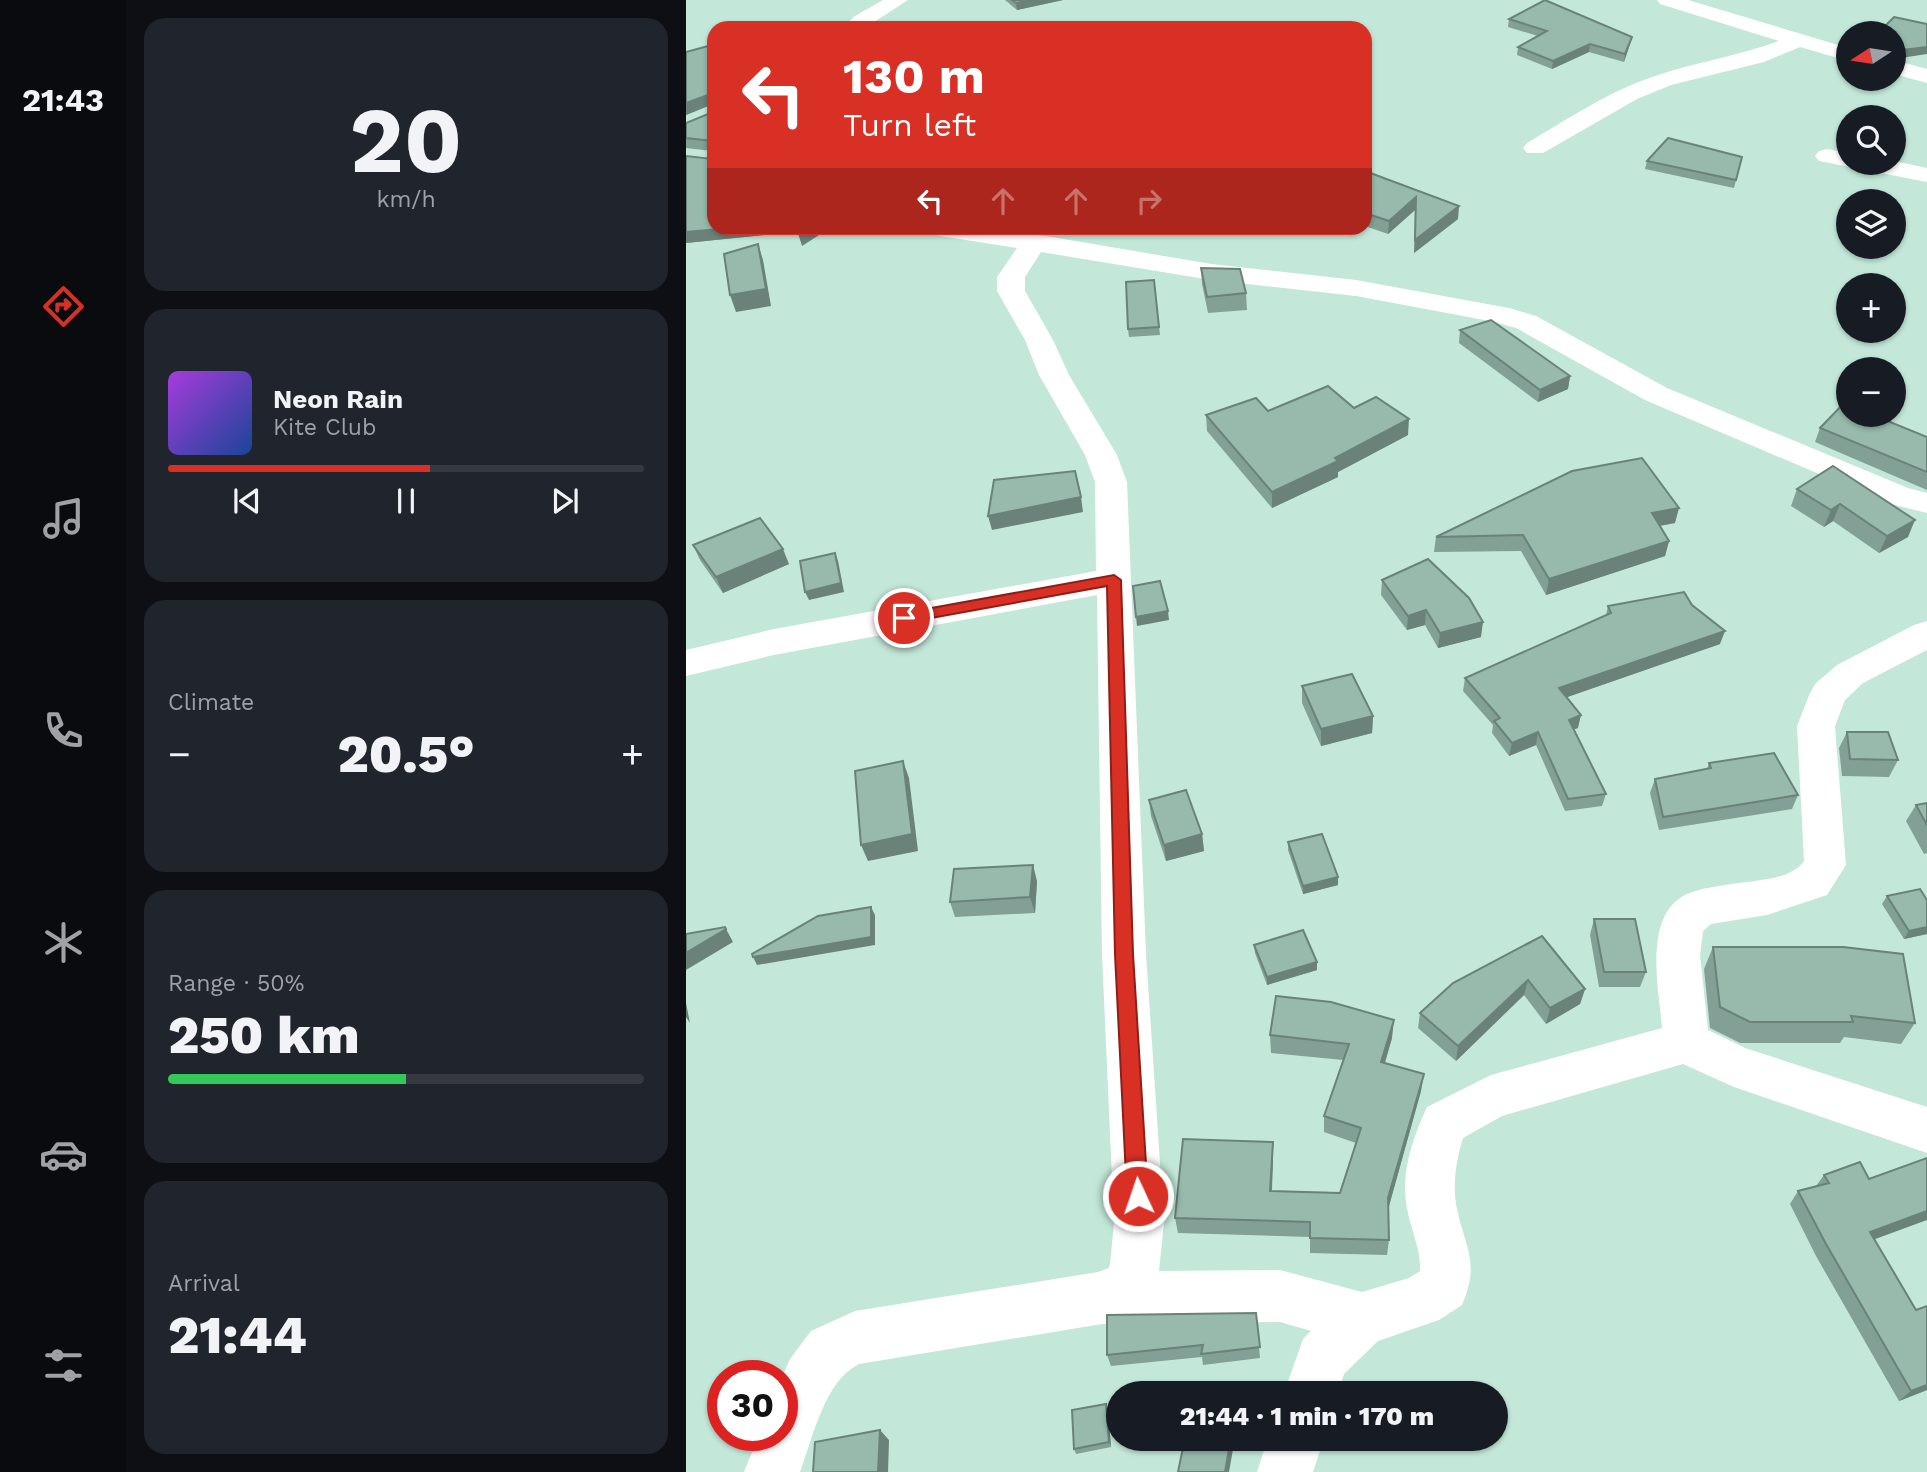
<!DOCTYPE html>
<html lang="en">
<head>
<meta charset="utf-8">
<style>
	body { margin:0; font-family:"Work Sans",sans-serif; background:#20242c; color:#f1f3f6; height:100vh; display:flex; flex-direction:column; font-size:26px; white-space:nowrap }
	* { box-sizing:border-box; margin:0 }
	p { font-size:23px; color:#9ea1a6 }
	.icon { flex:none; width:38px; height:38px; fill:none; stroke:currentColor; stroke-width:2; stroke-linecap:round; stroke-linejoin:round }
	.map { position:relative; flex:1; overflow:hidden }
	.panel { display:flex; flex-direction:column; gap:18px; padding:18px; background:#0d0f14; width:560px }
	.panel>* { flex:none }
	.guide { position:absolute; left:21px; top:21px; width:665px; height:214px; border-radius:21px; box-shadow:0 2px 5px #0004; background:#d93025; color:#fff; overflow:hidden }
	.needle { width:46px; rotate:258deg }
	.tools { position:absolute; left:1150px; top:21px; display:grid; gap:14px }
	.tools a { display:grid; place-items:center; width:70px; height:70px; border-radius:50%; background:#171b24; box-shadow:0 2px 5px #0004; font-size:35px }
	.speed { position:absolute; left:21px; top:1360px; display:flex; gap:14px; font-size:35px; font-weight:700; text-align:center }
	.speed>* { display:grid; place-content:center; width:91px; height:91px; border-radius:50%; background:#171b24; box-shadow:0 2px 5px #0004; line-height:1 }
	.speed .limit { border:10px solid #d22; background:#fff; color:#111 }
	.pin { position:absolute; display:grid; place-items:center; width:60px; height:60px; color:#fff; margin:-30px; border:4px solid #fff; border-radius:50%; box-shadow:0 2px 7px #0007 }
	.me { position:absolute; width:77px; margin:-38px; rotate:357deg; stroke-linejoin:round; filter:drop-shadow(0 0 5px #0008) }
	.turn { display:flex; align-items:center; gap:24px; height:147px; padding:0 21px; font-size:32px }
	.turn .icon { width:91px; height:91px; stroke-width:2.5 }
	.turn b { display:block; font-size:49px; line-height:60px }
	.lanes { display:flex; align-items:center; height:66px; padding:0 21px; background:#0003; justify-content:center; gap:35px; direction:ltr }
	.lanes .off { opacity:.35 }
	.big { font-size:52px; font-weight:800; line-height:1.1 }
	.panel .widget { flex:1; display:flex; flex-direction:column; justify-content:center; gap:10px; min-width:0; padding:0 24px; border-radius:21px; background:#20242c }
	.panel .dial { align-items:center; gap:0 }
	.dial b { font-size:91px; line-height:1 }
	.song { display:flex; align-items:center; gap:21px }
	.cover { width:84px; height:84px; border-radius:10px; background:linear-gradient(135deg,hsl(280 70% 55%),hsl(220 70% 35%)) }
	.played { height:7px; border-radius:4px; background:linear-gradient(90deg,#d93025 55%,#363941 55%) }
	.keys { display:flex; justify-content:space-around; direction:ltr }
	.heat { display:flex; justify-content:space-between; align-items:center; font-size:38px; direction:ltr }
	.charge { height:10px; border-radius:5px; background:linear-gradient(90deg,#34c759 50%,#363941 0) }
	.trip { position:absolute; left:420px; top:1381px; width:402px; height:70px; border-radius:35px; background:#171b24; box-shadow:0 2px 5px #0004; font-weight:800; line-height:70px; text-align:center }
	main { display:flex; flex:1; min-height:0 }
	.tabs { display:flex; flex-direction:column; width:126px; justify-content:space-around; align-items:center; background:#090b0e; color:#9ea1a6 }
	.tabs .icon { width:49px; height:49px }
	.tabs .on { color:#d93025 }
	.tabs b { font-size:32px; color:#f1f3f6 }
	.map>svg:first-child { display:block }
</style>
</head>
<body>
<main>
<nav class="tabs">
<b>21:43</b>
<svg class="icon on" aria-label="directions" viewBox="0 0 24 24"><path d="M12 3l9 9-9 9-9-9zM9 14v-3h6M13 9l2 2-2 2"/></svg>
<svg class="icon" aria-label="music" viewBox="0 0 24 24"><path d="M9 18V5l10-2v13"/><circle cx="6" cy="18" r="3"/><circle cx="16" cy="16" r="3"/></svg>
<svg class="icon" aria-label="phone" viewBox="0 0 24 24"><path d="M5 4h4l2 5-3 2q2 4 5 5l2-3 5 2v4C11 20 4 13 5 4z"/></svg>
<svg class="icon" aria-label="climate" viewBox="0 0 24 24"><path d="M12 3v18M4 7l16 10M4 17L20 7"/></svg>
<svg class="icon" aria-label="car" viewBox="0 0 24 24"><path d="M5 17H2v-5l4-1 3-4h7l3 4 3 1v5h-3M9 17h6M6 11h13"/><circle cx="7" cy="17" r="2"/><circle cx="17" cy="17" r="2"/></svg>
<svg class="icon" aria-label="filters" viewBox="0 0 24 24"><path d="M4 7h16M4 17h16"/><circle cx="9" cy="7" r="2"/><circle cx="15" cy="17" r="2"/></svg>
</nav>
<section class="panel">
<div class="widget dial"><b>20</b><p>km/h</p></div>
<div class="widget">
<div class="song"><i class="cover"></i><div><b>Neon Rain</b><p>Kite Club</p></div></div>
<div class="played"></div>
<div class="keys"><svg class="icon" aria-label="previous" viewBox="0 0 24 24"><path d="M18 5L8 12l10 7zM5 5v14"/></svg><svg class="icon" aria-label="pause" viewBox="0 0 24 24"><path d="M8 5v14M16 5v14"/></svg><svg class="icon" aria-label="next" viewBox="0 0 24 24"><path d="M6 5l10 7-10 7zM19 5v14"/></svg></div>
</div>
<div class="widget"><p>Climate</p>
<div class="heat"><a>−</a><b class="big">20.5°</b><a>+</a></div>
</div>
<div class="widget"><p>Range · 50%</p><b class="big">250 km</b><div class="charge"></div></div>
<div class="widget"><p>Arrival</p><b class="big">21:44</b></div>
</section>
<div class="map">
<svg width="1241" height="1472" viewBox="0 0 1241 1472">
	<rect width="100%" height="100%" fill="#c3e8da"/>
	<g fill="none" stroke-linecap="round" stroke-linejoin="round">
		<g fill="#fff" fill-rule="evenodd">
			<polygon points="197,0 222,0 179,28 156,28 169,16"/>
			<path d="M971,0H1002L1162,48V61L1114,47L1078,62L985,85L951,99L857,153H841L837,148L841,143C882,119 923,91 969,76C1010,62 1052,56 1093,41L974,4Z"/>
			<polygon points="1208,60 1241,69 1241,83 1208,74"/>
			<polygon points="1141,149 1162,153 1162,163 1208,161 1241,168 1241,182 1133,161 1129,156 1133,151"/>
			<path d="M241,228H299L348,234L525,264L670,280L823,308L850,316L981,388L1222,488L1241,493V513L1201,503L959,400L830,328L809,322L670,296L525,280L355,252L339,277V291L367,340L383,375L431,455L441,482L460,954L478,1223L473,1271L594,1270L676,1292L723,1278L734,1271C735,1250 726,1233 722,1213C713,1176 726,1140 741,1107L805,1075L976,1028C973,989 956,915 1001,894C1023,885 1052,884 1075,880C1091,878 1109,874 1118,861L1111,726L1124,693L1130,683L1151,665L1228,625L1241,621V650L1177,683L1159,700L1149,726L1160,865L1141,895L1081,915L1025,924L1017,931L1014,955L1022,1030L1059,1048L1241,1107V1153L1048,1087L997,1064L816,1116L777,1138C770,1161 766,1185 771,1209C780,1250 794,1263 776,1305L753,1320L692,1341L658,1374L652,1393H598L617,1339L625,1331L594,1322L416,1324L173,1364C138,1381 127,1438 114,1472H58L73,1435H96V1377L104,1359L125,1331L169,1311L412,1272L423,1268L424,1264L428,1223L416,954L411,595L88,655L0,676V650L88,629L410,571L409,482L399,455L353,375L339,340L311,291V277L331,248L254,236L245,233Z"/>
			<polygon points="582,1438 638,1438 627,1472 571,1472"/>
		</g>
	</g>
	<g fill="#82a095">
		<polygon points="319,0 377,0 331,10"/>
		<polygon points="823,19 944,44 938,62 903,52 866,69 831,55 832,47 852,36 822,27"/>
		<polygon points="26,45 28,48 28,228 86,228 88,234 0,243 0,156 26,159 26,151 0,148 0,123 27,112 27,104 0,115 0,52"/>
		<polygon points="1056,157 1048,188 959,169 961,161"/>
		<polygon points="679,171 772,219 728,253 729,210 702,234 679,226"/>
		<polygon points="515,268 560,293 561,310 522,313 516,284"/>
		<polygon points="468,280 474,335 443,337 442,329"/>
		<polygon points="774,330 884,376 882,389 852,402 773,343"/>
		<polygon points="668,408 722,435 652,472 652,477 586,508 521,431 520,415 582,411"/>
		<polygon points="1134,428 1241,437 1241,490 1129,442"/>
		<polygon points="1147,466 1222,537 1193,553 1147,521 1138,527 1105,506 1111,489"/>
		<polygon points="989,523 973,526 983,541 979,556 860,595 835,551 748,552 750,537"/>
		<polygon points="7,545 103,564 37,593 14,560"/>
		<polygon points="696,580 795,637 752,648 739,625 721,630 695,595"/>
		<polygon points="922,606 1034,644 881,697 892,728 888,729 920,794 916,806 879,811 850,745 823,756 806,733 807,725 777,691 779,678 920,615"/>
		<polygon points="616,686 687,716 686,733 635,746 616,703"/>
		<polygon points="1161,732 1212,760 1203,777 1156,776 1153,748"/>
		<polygon points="1023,763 1112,795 1106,809 973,830 964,793 969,779 1021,769"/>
		<polygon points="463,800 516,834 518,851 480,861 465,816"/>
		<polygon points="1241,803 1241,853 1238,854 1220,821 1230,805"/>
		<polygon points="602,842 652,877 652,885 617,894 602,850"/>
		<polygon points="351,881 349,913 269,917 264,902"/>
		<polygon points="1201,896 1241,900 1241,934 1218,939 1196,904"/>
		<polygon points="908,919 960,972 954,987 913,987 904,935"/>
		<polygon points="856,936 899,989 894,1004 860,1024 838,995 770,1061 732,1028 734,1013"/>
		<polygon points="568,945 631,962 631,970 581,985 569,953"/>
		<polygon points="1027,947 1229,1023 1215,1044 1158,1037 1154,1043 1054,1043 1024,1028 1018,969"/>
		<polygon points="584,1035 706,1038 699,1063 735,1091 703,1206 703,1240 701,1255 624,1253 624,1237 492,1233 489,1218 587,1158 586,1191 654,1193 670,1143 638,1132 638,1116 657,1060 585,1053"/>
		<polygon points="1138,1175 1188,1239 1241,1390 1213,1401 1130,1256 1104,1204 1112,1191 1130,1186"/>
		<polygon points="570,1313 574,1358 517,1365 516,1357 425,1366 421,1355"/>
		<polygon points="422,1409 425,1447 390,1454 388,1449"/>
	</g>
	<g fill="#6a8279">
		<polygon points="344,0 377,0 331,10 330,3"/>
		<polygon points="946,37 944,44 938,62 939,54"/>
		<polygon points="904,44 903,52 866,69 867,61"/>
		<polygon points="1241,47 1241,54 1208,59 1208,51"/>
		<polygon points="24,94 27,104 0,115 0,103"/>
		<polygon points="730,197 729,210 702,234 703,221"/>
		<polygon points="773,206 772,219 728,253 729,240"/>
		<polygon points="44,228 86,228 88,234 0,243 0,232"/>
		<polygon points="115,228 144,228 116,246 111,230"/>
		<polygon points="72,244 77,260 85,306 50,312 44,295"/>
		<polygon points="884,376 882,389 852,402 854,390"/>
		<polygon points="723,419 722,435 652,472 652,477 586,508 586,492"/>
		<polygon points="395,497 397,512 306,530 302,516"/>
		<polygon points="1154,504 1147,521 1138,527 1145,510"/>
		<polygon points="993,508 989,523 962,528 966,513"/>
		<polygon points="1229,520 1222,537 1193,553 1201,536"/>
		<polygon points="983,541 979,556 860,595 863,579"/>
		<polygon points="97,549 103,564 37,593 30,577"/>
		<polygon points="149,553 152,561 158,592 123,600 119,592"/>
		<polygon points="740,610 739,625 721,630 722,616"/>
		<polygon points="482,611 483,620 451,626 450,617"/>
		<polygon points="797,622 795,637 752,648 754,633"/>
		<polygon points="1039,631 1034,644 870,701 873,688"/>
		<polygon points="895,715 892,728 880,732 883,720"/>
		<polygon points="687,716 686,733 635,746 635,729"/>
		<polygon points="852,732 850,745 823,756 826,743"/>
		<polygon points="217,761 223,778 232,851 182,861 175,845"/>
		<polygon points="516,834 518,851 480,861 478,845"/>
		<polygon points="347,865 351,881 349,913 344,897"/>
		<polygon points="652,877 652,885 617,894 617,886"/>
		<polygon points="185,907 189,915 189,945 71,965 67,957"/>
		<polygon points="39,927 47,942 0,970 0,953"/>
		<polygon points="1241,927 1241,934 1218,939 1223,931"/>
		<polygon points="631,962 631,970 581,985 581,977"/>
		<polygon points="842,980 838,995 770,1061 772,1046"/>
		<polygon points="899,989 894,1004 860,1024 864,1008"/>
		<polygon points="0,1003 4,1023 0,1017"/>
		<polygon points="708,1020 706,1038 694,1078 695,1062"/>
		<polygon points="738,1074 735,1091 701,1213 702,1198"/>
		<polygon points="587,1142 587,1158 585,1206 584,1191"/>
		<polygon points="1241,1211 1241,1220 1173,1245 1184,1232"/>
		<polygon points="1241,1385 1241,1390 1213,1401 1225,1391"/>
		<polygon points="420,1404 422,1409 425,1447 423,1442"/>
		<polygon points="194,1430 203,1440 202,1472 192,1472"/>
		<polygon points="545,1438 549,1438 543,1472 539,1472"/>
	</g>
	<g fill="#97baad" stroke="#6a8279" stroke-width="2">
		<polygon points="326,0 344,0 330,3"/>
		<polygon points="859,0 946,37 939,54 904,44 867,61 832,47 861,31 823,19"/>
		<polygon points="1208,17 1241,24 1241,47 1208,51 1208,33 1192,33"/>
		<polygon points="26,45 28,48 28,228 44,228 0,232 0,156 26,159 26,141 0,138 0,123 27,112 27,96 24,94 0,103 0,52"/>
		<polygon points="982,138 1056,157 1050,180 961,161"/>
		<polygon points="679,171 773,206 729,240 730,197 703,221 679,213"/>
		<polygon points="72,244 80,289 44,295 38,254"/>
		<polygon points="515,268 554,269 560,293 521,297"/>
		<polygon points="468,280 473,327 442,329 440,282"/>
		<polygon points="805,320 884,376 854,390 774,330"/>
		<polygon points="642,386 668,408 690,397 723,419 649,458 652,461 586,492 520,415 570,398 582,411"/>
		<polygon points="1158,403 1162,404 1162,415 1187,415 1241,437 1241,472 1134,428"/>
		<polygon points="956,458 993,508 966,513 983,541 863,579 837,535 750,537 886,471"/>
		<polygon points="1147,466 1229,520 1201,536 1154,504 1145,510 1111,489"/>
		<polygon points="389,471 395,497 302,516 308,480"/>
		<polygon points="74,518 97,549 30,577 7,545"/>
		<polygon points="149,553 155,583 119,592 114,561"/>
		<polygon points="742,559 783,598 797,622 754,633 740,610 722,616 696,580"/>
		<polygon points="474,581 482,611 450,617 447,586"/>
		<polygon points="998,592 1006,605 1039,631 873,688 895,715 883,720 920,794 882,799 852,732 826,743 808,721 814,718 779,678 925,613 922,606"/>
		<polygon points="666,674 687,716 635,729 616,686"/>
		<polygon points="1161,732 1202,732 1212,760 1164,759"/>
		<polygon points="1088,753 1112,795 977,817 969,779 1025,768 1023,763"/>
		<polygon points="217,761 226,834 175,845 169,771"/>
		<polygon points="500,790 516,834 478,845 463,800"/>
		<polygon points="1241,803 1241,825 1230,805"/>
		<polygon points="636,834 652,877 617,886 602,842"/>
		<polygon points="347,865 344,897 264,902 268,869"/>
		<polygon points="1234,889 1241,900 1241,927 1223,931 1201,896"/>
		<polygon points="185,907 185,937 67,957 66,954 132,916"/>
		<polygon points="908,919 949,919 960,972 918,972"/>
		<polygon points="39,927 40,929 0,953 0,934"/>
		<polygon points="617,930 631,962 581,977 568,945"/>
		<polygon points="856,936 899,989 864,1008 842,980 772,1046 734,1013 767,983"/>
		<polygon points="1027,947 1157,947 1217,954 1229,1023 1165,1016 1167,1022 1064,1022 1034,1007"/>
		<polygon points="590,996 645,1002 708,1020 695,1062 738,1074 702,1198 703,1240 624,1238 624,1222 489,1218 497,1139 587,1142 584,1191 654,1193 675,1128 638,1116 663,1044 584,1035"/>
		<polygon points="1241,1158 1241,1211 1184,1232 1230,1310 1241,1306 1241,1385 1225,1391 1140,1244 1112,1191 1143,1183 1138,1175 1174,1162 1183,1179"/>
		<polygon points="570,1313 574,1347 515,1354 517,1345 421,1355 421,1315"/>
		<polygon points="420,1404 423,1442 388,1449 386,1410"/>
		<polygon points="194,1430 192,1472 127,1472 129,1442"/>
		<polygon points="499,1438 545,1438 539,1472 492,1472"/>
	</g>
	<polygon fill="#d93025" stroke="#8d1f18" stroke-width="2" points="428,575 435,580 447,954 462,1196 459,1204 452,1207 444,1204 441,1196 429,954 421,586 218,623 211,618 218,613"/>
</svg>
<div class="tools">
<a><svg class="needle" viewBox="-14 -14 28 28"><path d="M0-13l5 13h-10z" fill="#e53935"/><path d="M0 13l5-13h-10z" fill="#9ea1a6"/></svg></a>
<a><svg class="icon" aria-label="search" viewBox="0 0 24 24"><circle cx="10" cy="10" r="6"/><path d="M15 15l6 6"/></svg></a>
<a><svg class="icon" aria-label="layers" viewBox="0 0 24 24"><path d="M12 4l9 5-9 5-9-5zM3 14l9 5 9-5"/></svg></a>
<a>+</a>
<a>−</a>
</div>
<div class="speed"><div class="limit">30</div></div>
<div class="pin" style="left:218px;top:618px;background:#d93025"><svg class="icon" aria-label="arrive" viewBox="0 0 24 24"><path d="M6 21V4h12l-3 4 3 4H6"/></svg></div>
<svg class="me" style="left:452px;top:1196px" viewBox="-20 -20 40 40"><circle r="17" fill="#d93025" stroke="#fff" stroke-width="3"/><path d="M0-11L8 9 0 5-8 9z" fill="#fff"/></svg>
<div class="trip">21:44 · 1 min · 170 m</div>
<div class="guide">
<div class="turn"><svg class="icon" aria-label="left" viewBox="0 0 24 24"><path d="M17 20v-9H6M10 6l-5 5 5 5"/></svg><div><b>130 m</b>Turn left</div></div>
<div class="lanes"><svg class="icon" aria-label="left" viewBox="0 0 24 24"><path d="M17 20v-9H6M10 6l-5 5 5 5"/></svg><svg class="icon off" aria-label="ahead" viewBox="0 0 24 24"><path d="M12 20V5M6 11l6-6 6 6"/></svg><svg class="icon off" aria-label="ahead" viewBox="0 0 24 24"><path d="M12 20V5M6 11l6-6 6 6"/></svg><svg class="icon off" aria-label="right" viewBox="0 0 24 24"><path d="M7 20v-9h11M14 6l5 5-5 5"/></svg></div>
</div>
</div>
</main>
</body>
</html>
